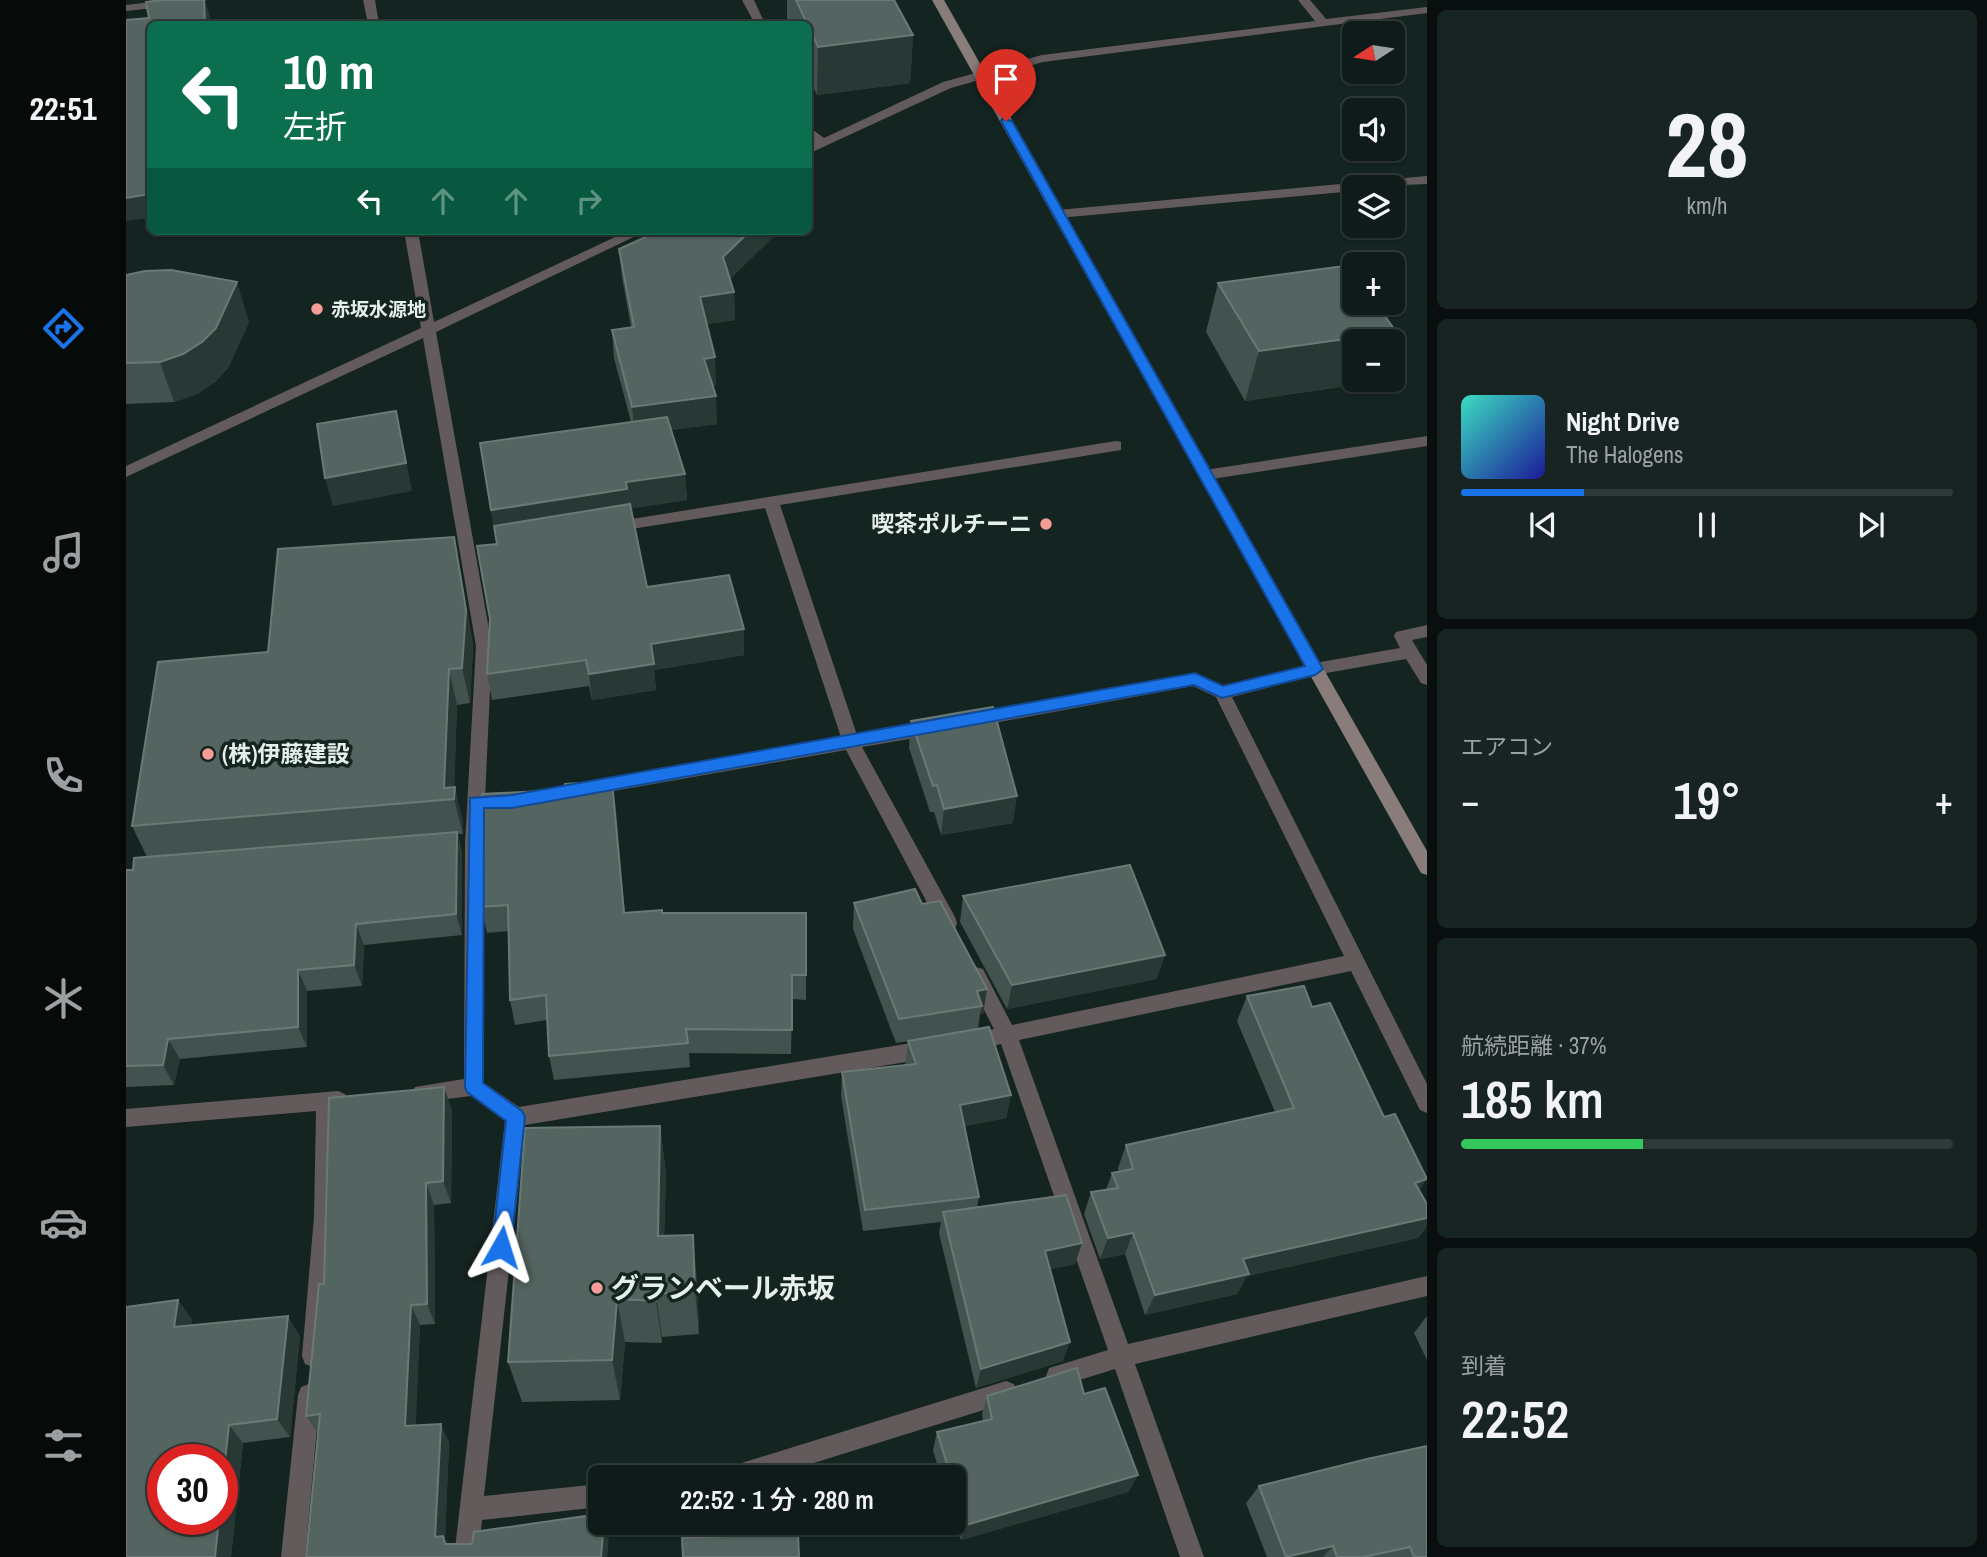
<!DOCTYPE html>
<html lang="ja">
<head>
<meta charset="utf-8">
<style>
	body { margin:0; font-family:"Archivo Narrow","Noto Sans JP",sans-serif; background:#182422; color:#f1f3f6; height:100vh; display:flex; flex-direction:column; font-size:26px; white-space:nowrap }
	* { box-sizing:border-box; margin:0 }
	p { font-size:23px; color:#9ba1a2 }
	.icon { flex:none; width:38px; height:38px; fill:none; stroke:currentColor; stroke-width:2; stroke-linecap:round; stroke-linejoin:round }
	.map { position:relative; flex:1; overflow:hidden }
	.drawer { display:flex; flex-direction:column; gap:10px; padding:10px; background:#080f0e; width:560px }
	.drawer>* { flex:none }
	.hud { position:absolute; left:21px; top:21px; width:665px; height:214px; border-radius:10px; box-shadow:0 2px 5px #0004,0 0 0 2px #2f3938; background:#0b6e4f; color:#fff; overflow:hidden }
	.needle { width:46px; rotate:258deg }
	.controls { position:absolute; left:1216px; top:21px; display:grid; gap:14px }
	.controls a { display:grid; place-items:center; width:63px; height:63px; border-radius:10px; background:#0f1b19; box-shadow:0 2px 5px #0004,0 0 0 2px #2f3938; font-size:35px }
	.speed { position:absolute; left:21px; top:1444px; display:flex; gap:14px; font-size:35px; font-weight:700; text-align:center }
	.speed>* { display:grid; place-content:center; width:91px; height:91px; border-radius:50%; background:#0f1b19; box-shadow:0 2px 5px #0004,0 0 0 2px #2f3938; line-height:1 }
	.speed .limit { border:10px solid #d22; background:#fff; color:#111 }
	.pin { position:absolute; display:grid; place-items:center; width:60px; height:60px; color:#fff; margin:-72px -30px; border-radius:50% 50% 50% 0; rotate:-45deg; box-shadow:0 0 7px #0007 }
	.pin .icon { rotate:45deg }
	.me { position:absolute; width:77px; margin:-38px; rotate:6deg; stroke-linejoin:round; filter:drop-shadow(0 0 5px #0008) }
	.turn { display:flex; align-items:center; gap:24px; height:147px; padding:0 21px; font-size:32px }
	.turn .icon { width:91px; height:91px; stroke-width:2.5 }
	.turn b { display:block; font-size:49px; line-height:60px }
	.lanes { display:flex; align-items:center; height:66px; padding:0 21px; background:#0003; justify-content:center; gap:35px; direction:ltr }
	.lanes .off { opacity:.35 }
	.big { font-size:52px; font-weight:600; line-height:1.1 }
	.drawer .card { flex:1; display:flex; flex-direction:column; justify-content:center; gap:10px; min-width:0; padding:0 24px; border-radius:10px; background:#182422 }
	.drawer .dial { align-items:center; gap:0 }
	.dial b { font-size:91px; line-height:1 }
	.song { display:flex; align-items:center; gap:21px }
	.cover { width:84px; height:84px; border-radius:10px; background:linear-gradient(135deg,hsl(170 70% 55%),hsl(240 70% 35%)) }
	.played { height:7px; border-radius:4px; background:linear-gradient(90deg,#1a73e8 25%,#2f3938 25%) }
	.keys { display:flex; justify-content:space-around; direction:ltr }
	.heat { display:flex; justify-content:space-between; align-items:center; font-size:38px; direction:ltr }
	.charge { height:10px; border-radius:5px; background:linear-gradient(90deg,#34c759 37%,#2f3938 0) }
	.trip { position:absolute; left:462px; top:1465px; width:378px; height:70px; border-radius:10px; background:#0f1b19; box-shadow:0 2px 5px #0004,0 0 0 2px #2f3938; font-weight:600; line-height:70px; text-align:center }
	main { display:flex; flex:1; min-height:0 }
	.tab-bar { display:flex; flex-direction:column; width:126px; justify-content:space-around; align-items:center; background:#060b0a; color:#9ba1a2 }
	.tab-bar .icon { width:49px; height:49px }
	.tab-bar .active { color:#1a73e8 }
	.tab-bar b { font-size:32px; color:#f1f3f6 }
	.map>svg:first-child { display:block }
</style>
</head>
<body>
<main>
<nav class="tab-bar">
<b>22:51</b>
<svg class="icon active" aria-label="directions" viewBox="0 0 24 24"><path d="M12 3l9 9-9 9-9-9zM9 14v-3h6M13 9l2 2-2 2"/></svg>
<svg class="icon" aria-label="music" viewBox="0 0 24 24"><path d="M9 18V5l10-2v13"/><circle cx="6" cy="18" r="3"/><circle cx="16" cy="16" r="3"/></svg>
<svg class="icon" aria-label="phone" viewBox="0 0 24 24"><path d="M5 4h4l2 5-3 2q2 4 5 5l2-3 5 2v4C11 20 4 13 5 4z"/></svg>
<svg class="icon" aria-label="climate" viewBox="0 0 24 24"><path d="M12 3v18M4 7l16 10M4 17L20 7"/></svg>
<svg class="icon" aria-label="car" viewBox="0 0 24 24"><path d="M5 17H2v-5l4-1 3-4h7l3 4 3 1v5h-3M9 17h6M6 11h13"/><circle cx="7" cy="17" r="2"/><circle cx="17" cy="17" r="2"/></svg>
<svg class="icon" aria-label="filters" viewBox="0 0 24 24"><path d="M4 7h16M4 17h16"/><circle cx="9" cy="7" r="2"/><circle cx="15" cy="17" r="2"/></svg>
</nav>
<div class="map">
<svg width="1301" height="1557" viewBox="0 0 1301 1557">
	<rect width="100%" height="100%" fill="#142421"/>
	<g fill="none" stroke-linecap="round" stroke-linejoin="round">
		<g fill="#635b5b" fill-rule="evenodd">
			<polygon points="43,0 81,0 75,3 0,11 0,5"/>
			<polygon points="237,0 249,0 253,24 242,24"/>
			<polygon points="616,0 628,0 639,24 629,24"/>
			<polygon points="1172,0 1184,0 1200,19 1301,7 1301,13 917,62 825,88 682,154 682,145 689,142 682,137 682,126 698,138 817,82 916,55 1189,21"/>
			<polygon points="1301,176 1301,184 1228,187 1228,191 932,218 925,214 932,210"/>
			<polygon points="278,231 292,231 308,322 502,231 520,231 310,332 366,646 357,843 358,1083 393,1107 804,1040 811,1043 814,1049 811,1055 804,1058 399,1125 358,1496 474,1484 474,1507 356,1520 352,1557 328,1557 379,1121 345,1096 296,1102 289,1099 286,1093 289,1087 338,1079 339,843 350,646 297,338 0,477 0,466 295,328"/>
			<polygon points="1301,436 1301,446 1079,480 1071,475 1079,470"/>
			<polygon points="990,441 995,442 995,450 654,505 731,735 806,721 815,728 806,735 736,747 829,917 831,923 829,929 822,931 815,929 720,750 465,795 459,793 456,788 459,783 465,781 715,737 639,508 486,532 481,531 478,527 481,523"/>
			<polygon points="1301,625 1301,637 1286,640 1301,665 1301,685 1295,683 1280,659 1189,675 1106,697 1301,1084 1301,1113 1294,1110 1225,971 893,1040 1002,1344 1301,1276 1301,1296 1009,1364 1078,1557 1054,1557 989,1369 931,1387 923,1384 920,1376 923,1368 982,1350 875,1044 845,1051 838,1048 835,1042 838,1036 868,1029 840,975 843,969 850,967 857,969 886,1025 1218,956 1090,697 1067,686 847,727 838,720 847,713 1069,673 1098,686 1189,663 1274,648 1268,636 1270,632"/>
			<polygon points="212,1091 219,1094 222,1100 219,1106 210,1109 208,1217 198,1356 195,1364 187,1367 179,1364 176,1356 188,1217 190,1111 0,1127 0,1109"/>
			<polygon points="880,1381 888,1384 891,1392 888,1400 880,1403 643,1477 595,1477 598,1469 606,1466"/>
			<polygon points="183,1384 191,1387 194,1395 179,1557 155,1557 172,1395 175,1387"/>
		</g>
		<polygon fill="#897d7b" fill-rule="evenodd" points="806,0 818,0 1301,851 1301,875 1295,873"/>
	</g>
	<g fill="#42534f">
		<polygon points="661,0 768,0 787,35 784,83 691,95 682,76 682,24 661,24"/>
		<polygon points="518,231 653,231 604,279 608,292 609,320 581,324 590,385 587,386 591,424 545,430 559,474 561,500 505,508 521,587 618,655 528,670 530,690 466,700 463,686 366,700 361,674 371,544 365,510 505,422 488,358 486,330 505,327 496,277 493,249 519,238"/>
		<polygon points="0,275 123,322 102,368 89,382 71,394 48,402 0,404"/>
		<polygon points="1092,283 1228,380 1254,380 1254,381 1119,401 1080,332"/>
		<polygon points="335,574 347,646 344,703 331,705 328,787 337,822 337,834 332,834 336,854 336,935 238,945 236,986 181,991 181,1047 54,1059 48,1085 0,1087 0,870 7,870 21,857 6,826 142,652"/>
		<polygon points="785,721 887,823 815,835 808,812 804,812 783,748"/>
		<polygon points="486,781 499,913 536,913 680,975 680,1000 666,999 665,1054 563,1053 564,1067 428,1080 423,1056 421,1020 389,1025 384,1000 383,931 361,933 355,907 437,790"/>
		<polygon points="837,896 1039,955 1030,979 881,1009 834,922"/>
		<polygon points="728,903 796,904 861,989 857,1014 854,1014 852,1029 885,1095 880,1118 839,1126 853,1197 851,1207 956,1243 949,1264 924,1269 937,1361 850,1388 813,1233 815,1222 737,1231 715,1096 716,1072 779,1065 782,1041 770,1043 727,929"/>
		<polygon points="1121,996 1186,1007 1301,1204 1301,1226 1292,1238 1121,1276 1111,1294 1019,1315 999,1254 974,1259 958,1214 965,1192 980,1190 986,1173 993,1172 992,1168 1000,1145 1149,1112 1111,1021"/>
		<polygon points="326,1110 325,1203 308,1205 309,1324 294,1325 289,1425 323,1442 319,1539 322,1544 346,1544 483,1529 481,1557 180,1557 192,1434 180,1416 198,1284"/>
		<polygon points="534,1126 540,1174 538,1235 571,1279 573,1334 536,1337 536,1343 499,1342 494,1400 396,1402 382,1362"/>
		<polygon points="52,1300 66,1320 65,1326 174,1336 164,1437 117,1443 105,1557 0,1557"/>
		<polygon points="1301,1316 1301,1360 1288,1333"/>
		<polygon points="958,1394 1012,1475 1002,1492 835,1540 828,1517 828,1477 815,1477 807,1450 811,1432 857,1421 856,1414 861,1396"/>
		<polygon points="1301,1446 1301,1557 1141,1557 1120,1503 1133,1486"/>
	</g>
	<g fill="#283935">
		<polygon points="78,0 79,0 84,17 84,24 79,24"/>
		<polygon points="787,35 784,83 691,95 692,47"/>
		<polygon points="24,194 24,218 0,221 0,198"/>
		<polygon points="624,231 653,231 598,285 597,257"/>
		<polygon points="111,282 123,322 102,368 89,382 71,394 48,402 34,362"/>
		<polygon points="608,292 609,320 575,325 574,297"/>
		<polygon points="1270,332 1267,342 1267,341 1228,341 1228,380 1254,380 1254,381 1119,401 1133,351"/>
		<polygon points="589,357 590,385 579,387 578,359"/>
		<polygon points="590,396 591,424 509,435 506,407"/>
		<polygon points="270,411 286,491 207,506 199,478"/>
		<polygon points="559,474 561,500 503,509 370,537 365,510 500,482"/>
		<polygon points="328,537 347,646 344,703 336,668"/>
		<polygon points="618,629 618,655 528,670 530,690 466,700 463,674 525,644"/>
		<polygon points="323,669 331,705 328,799 318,788"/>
		<polygon points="486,781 490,807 501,939 498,913"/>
		<polygon points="329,787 337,822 337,834 328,799"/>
		<polygon points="891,796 887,823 815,835 818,809"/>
		<polygon points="331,832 336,854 336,935 330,914"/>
		<polygon points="230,924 238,945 236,986 228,965"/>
		<polygon points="1039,955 1030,979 881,1009 886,985"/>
		<polygon points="172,970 181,991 181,1047 172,1027"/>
		<polygon points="861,989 857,1014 854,1014 856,1006 851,991"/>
		<polygon points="42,1039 54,1059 48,1085 37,1065"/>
		<polygon points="318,1087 326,1110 325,1203 317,1181"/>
		<polygon points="885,1095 880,1118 830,1128 834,1105"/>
		<polygon points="534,1126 540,1174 537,1280 532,1236"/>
		<polygon points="1301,1179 1286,1201 1289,1183"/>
		<polygon points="300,1183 308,1205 309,1324 301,1304"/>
		<polygon points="1301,1218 1301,1226 1292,1238 1121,1276 1111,1294 1019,1315 1029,1295 1117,1259"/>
		<polygon points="1007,1233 999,1254 974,1259 982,1238"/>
		<polygon points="567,1235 571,1279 573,1334 569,1291"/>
		<polygon points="956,1243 949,1264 913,1272 919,1251"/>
		<polygon points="530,1294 536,1337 536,1343 530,1301"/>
		<polygon points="491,1299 499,1342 494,1400 486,1360"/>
		<polygon points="52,1300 66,1320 62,1347 48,1327"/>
		<polygon points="285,1305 294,1325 289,1444 279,1426"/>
		<polygon points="162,1316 174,1336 164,1437 151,1419"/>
		<polygon points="944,1342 937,1361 850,1388 855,1369"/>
		<polygon points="315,1424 323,1442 319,1539 326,1552 309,1537"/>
		<polygon points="103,1425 117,1443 105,1557 89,1557 93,1519 96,1519 96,1488"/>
		<polygon points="1012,1475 1002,1492 835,1540 840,1525"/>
		<polygon points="478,1522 482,1522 483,1529 481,1557 475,1557"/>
		<polygon points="1207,1546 1197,1557 1161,1557"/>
	</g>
	<g fill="#546460" stroke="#6a7976" stroke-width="2">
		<polygon points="35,0 78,0 79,24 24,24 24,194 0,198 0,20 23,18 20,2"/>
		<polygon points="670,0 768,0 787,35 692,47"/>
		<polygon points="523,231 624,231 597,257 608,292 574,297 589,357 578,359 590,396 506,407 486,330 508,327 493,249 524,235"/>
		<polygon points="1225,265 1228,271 1228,303 1250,303 1270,332 1133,351 1092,283"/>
		<polygon points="45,270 111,282 90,328 76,342 57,354 34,362 0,363 0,275 19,271"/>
		<polygon points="270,411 280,463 199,478 191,424"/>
		<polygon points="541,417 559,474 500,482 501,489 365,510 354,443"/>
		<polygon points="504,504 521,587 603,575 618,629 525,644 528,664 463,674 460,660 361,674 364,619 351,546 371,544 368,526"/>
		<polygon points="328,537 340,610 336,668 323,669 318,788 329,787 328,799 6,826 32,662 142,652 152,549"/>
		<polygon points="867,707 891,796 818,809 811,785 807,786 785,721"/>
		<polygon points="486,781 498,913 536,910 536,913 680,913 680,975 666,975 666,1030 560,1029 562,1043 423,1056 420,995 384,1000 382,905 355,907 356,794 437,790 439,784"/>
		<polygon points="331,832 330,914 230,924 228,965 172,970 172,1027 42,1039 37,1065 0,1066 0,870 7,870 8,858"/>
		<polygon points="1004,865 1039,955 886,985 837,896"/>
		<polygon points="789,889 796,904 814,901 861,989 851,991 856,1006 773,1019 728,903"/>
		<polygon points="1178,986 1186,1007 1204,1003 1258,1117 1269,1114 1301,1179 1289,1183 1301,1204 1301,1218 1117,1259 1123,1274 1029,1295 1007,1233 982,1238 965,1192 992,1188 986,1173 1007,1169 1000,1145 1168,1108 1121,996"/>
		<polygon points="863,1027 885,1095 834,1105 853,1197 739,1210 716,1072 790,1064 782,1041"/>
		<polygon points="318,1087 317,1181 300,1183 301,1304 285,1305 279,1426 315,1424 309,1537 317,1536 319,1544 346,1544 348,1532 474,1514 474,1522 478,1522 475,1557 180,1557 194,1414 180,1416 193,1284 198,1284 203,1098"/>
		<polygon points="534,1126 532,1236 567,1235 569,1291 530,1294 530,1301 491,1299 486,1360 382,1362 399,1128"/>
		<polygon points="940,1195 956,1243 919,1251 944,1342 855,1369 817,1212"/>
		<polygon points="52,1300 48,1327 162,1316 151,1419 103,1425 96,1488 96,1460 37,1460 37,1519 93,1519 89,1557 0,1557 0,1307"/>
		<polygon points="951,1368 958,1394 979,1388 1012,1475 840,1525 828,1486 828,1477 825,1477 811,1432 866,1419 861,1396"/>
		<polygon points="1301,1446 1301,1557 1288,1557 1284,1547 1237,1557 1211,1557 1207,1546 1160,1557 1133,1486 1241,1459"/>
		<polygon points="672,1533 673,1557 557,1557 556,1538"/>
	</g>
	<polygon fill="#1a73e8" stroke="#114b97" stroke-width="2" points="876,119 886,121 1197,669 1189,675 1096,698 1068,685 386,808 358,808 357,1083 396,1111 399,1117 385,1247 382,1254 375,1257 368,1254 366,1247 380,1121 341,1092 339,1087 344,798 386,795 1069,673 1097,686 1179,666 875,121"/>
	<g fill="#f59c95" stroke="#142421" stroke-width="2.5">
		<circle cx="191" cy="309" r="7"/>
		<circle cx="920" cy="524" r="7"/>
		<circle cx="82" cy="754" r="7"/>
		<circle cx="471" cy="1288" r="7"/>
	</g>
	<g text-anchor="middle" stroke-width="7" stroke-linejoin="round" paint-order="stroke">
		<g font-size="19" font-weight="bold" fill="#e5efec" stroke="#142421" text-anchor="start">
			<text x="205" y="316">赤坂水源地</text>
		</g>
		<g font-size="23" font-weight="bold" fill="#e5efec" stroke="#142421" text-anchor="end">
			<text x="906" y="532">喫茶ポルチーニ</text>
			<text x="96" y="762" text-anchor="start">(株)伊藤建設</text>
		</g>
		<g font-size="28" font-weight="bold" fill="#e5efec" stroke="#142421" text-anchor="start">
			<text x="485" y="1298">グランベール赤坂</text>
		</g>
	</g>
</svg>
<div class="controls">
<a><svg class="needle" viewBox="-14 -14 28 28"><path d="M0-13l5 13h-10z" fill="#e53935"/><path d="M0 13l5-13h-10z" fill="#9ba1a2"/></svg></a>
<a><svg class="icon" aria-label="sound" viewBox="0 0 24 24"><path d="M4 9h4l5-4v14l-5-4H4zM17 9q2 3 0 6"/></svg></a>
<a><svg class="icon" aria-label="layers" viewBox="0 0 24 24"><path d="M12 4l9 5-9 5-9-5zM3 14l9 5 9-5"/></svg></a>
<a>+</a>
<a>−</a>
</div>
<div class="speed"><div class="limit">30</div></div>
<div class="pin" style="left:880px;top:121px;background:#d93025"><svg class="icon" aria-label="arrive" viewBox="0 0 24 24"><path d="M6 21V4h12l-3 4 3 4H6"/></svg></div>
<svg class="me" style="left:375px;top:1247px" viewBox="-20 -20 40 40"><path d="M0-17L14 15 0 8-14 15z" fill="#1a73e8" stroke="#fff" stroke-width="4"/></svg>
<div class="trip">22:52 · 1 分 · 280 m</div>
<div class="hud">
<div class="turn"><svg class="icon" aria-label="left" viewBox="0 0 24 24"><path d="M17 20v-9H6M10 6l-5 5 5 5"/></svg><div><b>10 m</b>左折</div></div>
<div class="lanes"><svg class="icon" aria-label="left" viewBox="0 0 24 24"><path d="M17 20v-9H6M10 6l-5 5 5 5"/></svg><svg class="icon off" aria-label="ahead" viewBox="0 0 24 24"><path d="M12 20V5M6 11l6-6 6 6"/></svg><svg class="icon off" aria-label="ahead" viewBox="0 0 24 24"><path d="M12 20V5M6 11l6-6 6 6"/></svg><svg class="icon off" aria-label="right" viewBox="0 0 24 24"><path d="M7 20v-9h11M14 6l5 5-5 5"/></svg></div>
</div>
</div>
<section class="drawer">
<div class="card dial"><b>28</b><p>km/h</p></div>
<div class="card">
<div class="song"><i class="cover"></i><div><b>Night Drive</b><p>The Halogens</p></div></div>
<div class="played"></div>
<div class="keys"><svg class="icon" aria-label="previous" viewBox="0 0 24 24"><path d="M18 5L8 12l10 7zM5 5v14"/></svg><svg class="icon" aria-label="pause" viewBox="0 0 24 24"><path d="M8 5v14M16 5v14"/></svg><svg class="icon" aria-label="next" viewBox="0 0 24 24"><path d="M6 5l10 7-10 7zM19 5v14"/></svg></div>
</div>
<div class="card"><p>エアコン</p>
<div class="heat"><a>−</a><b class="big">19°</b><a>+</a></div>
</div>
<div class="card"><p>航続距離 · 37%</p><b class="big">185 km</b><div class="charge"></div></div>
<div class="card"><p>到着</p><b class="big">22:52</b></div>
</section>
</main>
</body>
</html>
